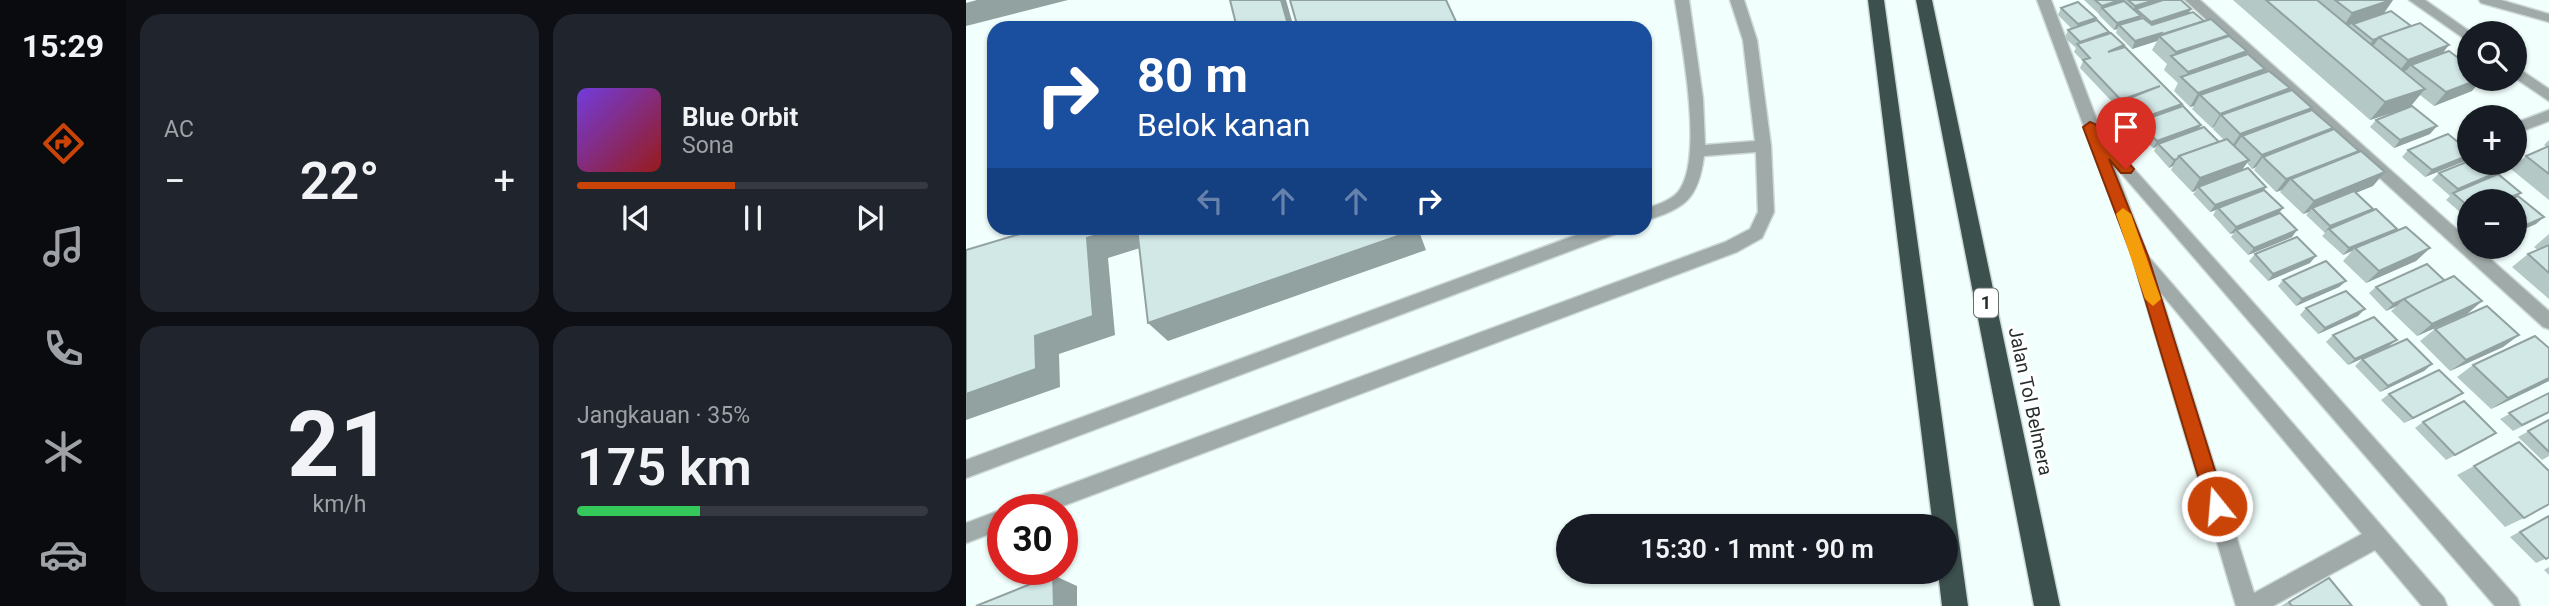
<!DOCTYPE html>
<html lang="id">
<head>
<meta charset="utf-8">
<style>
	body { margin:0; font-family:Roboto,sans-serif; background:#20242c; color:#f1f3f6; height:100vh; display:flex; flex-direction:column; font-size:26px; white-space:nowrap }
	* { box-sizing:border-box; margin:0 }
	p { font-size:23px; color:#9ea1a6 }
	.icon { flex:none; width:38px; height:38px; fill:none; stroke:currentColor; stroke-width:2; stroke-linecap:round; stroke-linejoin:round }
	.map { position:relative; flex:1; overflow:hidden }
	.side { display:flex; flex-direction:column; gap:14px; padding:14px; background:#0d0f14; width:840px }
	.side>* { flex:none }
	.guide { position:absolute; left:21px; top:21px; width:665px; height:214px; border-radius:21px; box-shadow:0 2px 5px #0004; background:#1a4fa0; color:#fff; overflow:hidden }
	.controls { position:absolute; left:1491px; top:21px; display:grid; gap:14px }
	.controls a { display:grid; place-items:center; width:70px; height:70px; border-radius:50%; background:#171b24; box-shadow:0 2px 5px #0004; font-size:35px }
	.speed { position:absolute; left:21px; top:494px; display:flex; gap:14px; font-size:35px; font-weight:700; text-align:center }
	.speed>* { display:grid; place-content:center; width:91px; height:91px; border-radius:50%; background:#171b24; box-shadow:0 2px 5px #0004; line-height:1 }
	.speed .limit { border:10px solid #d22; background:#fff; color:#111 }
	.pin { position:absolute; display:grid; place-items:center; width:60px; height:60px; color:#fff; margin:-72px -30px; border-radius:50% 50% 50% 0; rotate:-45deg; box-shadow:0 0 7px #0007 }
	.pin .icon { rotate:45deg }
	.me { position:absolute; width:77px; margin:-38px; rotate:343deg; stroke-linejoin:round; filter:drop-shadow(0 0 5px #0008) }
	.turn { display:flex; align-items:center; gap:24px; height:147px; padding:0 35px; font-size:32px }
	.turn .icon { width:91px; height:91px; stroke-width:2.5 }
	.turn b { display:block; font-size:49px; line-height:60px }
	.lanes { display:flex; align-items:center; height:66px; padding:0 35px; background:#0003; justify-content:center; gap:35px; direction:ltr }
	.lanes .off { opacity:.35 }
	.big { font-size:52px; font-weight:600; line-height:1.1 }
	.side .card { flex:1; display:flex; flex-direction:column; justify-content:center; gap:10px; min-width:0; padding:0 24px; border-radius:21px; background:#20242c }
	.side .dial { align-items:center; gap:0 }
	.dial b { font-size:91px; line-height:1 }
	.song { display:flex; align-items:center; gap:21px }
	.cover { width:84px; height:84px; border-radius:10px; background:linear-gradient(135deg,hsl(260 70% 55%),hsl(0 70% 35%)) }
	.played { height:7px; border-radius:4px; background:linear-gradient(90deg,#ca4407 45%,#363941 45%) }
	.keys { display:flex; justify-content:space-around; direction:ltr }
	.heat { display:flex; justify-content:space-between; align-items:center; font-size:38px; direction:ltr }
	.charge { height:10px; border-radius:5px; background:linear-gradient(90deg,#34c759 35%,#363941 0) }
	.side .tiles { flex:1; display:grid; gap:14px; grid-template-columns:repeat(2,1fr) }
	.trip { position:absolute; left:590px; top:514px; width:402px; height:70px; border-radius:35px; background:#171b24; box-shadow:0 2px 5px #0004; font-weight:600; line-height:70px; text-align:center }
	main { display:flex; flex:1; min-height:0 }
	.menu { display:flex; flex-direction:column; width:126px; justify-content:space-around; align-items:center; background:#090b0e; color:#9ea1a6 }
	.menu .icon { width:49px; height:49px }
	.menu .on { color:#ca4407 }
	.menu b { font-size:32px; color:#f1f3f6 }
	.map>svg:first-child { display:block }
</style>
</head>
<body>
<main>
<nav class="menu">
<b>15:29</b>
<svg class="icon on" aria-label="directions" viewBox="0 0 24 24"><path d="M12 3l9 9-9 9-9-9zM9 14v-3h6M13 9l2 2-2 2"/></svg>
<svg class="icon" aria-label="music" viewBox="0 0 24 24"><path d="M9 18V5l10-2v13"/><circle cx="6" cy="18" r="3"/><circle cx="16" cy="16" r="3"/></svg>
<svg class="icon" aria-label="phone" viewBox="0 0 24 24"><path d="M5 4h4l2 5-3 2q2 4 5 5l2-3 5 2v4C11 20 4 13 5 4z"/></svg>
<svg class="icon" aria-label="climate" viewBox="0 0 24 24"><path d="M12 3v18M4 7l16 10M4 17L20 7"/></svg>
<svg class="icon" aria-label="car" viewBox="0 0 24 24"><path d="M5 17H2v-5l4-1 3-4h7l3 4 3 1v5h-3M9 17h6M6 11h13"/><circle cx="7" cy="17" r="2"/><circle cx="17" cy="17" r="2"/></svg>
</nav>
<section class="side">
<div class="tiles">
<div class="card"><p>AC</p>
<div class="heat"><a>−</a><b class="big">22°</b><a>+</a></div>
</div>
<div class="card">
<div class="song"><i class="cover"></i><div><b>Blue Orbit</b><p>Sona</p></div></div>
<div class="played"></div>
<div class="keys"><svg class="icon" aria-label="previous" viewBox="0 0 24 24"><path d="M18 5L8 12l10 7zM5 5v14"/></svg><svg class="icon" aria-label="pause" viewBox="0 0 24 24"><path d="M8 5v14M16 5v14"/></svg><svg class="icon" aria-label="next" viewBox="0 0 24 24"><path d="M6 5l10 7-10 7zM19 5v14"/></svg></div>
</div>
<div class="card dial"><b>21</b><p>km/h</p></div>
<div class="card"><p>Jangkauan · 35%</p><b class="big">175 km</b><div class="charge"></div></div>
</div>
</section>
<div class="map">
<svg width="1583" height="606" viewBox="0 0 1583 606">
	<rect width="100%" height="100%" fill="#f1fffd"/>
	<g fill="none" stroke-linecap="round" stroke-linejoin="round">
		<defs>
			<g id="service">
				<path d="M709,0H723L737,99L739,145L789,141L777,40L764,0H778L791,40L805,146L808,212L796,238L771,252L89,509H54L57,502L64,499L759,242L784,229L792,212L790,152L738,156C732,200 719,208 679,221V209C690,205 704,201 712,192C739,159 715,41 709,0Z"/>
				<polygon points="629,228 654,228 652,233 0,478 0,460"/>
				<polygon points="37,509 37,529 0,543 0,523"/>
			</g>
			<g id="minor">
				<path d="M1071,0H1085L1136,133L1551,598L1554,606H1529L1148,165L1182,256L1478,598L1481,606H1456L1409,550L1307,606H1270L1166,256ZM1194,292L1396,534L1288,593Z"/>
				<polygon points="1219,0 1234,0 1503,240 1503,247 1511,247 1583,311 1583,329 1577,327"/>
				<polygon points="1443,0 1459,0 1506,33 1503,33 1503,42"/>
				<polygon points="1513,0 1535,0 1583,14 1583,22 1515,3"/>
				<polygon points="1549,66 1583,89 1583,101 1549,78"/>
				<polygon points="1583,110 1583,121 1549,134 1549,123"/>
			</g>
			<g id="motorway">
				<polygon points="902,0 918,0 1002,606 976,606 972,572 980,572 980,527 967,527"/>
				<polygon points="950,0 966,0 1094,606 1068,606"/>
			</g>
		</defs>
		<use href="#service" stroke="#ccd9d7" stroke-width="3"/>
		<use href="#minor" stroke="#ccd9d7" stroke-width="3"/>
		<use href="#motorway" stroke="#ccd9d7" stroke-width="3"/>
		<use href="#service" fill="#a0aaa9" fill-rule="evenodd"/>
		<use href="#minor" fill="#a0aaa9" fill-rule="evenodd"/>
		<use href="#motorway" fill="#3c504e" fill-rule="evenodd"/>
	</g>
	<g fill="#b4c8c6">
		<polygon points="1118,0 1215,0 1224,13 1263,35 1262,37 1297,73 1346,108 1344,111 1367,128 1365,131 1393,151 1391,153 1407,186 1389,193 1407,209 1404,212 1431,229 1427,232 1464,248 1450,261 1400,283 1377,261 1386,251 1377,255 1356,236 1359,233 1340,215 1343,212 1337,214 1314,192 1316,190 1310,192 1288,170 1290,167 1286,169 1281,163 1275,171 1317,208 1313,213 1326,237 1282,255 1265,237 1268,233 1264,234 1247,215 1250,210 1244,212 1227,194 1230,191 1226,192 1205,170 1207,166 1203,168 1188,151 1190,147 1187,148 1169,130 1170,126 1153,109 1154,106 1151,107 1114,68 1117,61 1108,52 1110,48 1099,38 1102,30 1106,29 1092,15 1095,8 1129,21 1157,47 1214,107 1233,129 1253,142 1258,140 1247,129 1248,127 1246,128 1226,109 1228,106 1224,107 1208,91 1212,83 1198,70 1201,64 1186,50 1191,41 1166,49 1150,33 1151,29 1148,30 1133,15 1133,14"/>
		<polygon points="1267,0 1427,0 1418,13 1477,53 1506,91 1468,106 1454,95 1444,107 1464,134 1428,148 1404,127 1410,120 1438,109 1404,120"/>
		<polygon points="1583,140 1583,200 1545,169 1560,156 1581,147 1578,145"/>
		<polygon points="1442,150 1503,151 1503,157 1499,161 1459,177 1436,157"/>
		<polygon points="1473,173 1525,175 1521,179 1555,193 1550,196 1570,224 1549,233 1549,201 1503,201 1503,218 1502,219 1480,200 1484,196 1466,180"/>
		<polygon points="1583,234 1583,299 1546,267 1562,254 1572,250 1568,247"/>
		<polygon points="1289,254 1344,263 1302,281 1283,261"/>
		<polygon points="1317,280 1380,281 1373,287 1330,306 1312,286"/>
		<polygon points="1479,281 1516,301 1501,314 1451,336 1425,311 1431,306 1420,311 1403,293 1410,287"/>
		<polygon points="1340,308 1392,316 1352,334 1334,315"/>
		<polygon points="1469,329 1553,335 1537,347 1484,371 1454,341"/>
		<polygon points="1367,335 1423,346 1382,365 1360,342"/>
		<polygon points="1396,359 1466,364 1458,371 1414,392 1389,366"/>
		<polygon points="1507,365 1583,381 1525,409 1491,377"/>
		<polygon points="1583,393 1583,413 1547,431 1534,419"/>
		<polygon points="1423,394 1488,399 1438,423 1415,400"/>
		<polygon points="1583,420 1583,456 1576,460 1552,437"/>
		<polygon points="1457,422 1521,439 1480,460 1449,428"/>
		<polygon points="1508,466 1558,518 1539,527 1491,475"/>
		<polygon points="1583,515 1583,557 1570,563 1544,537"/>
		<polygon points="1583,567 1583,575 1578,570"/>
		<polygon points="1355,582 1386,606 1315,606"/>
	</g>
	<g fill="#92a2a1">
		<polygon points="11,0 102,0 0,26 0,3"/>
		<polygon points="315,0 320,0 328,28 323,28"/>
		<polygon points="1154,0 1157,0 1154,7 1136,8 1133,14 1136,6"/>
		<polygon points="1189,0 1205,0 1170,9 1168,13 1165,14 1169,6"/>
		<polygon points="1425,0 1427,0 1418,13 1377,27 1386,13"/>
		<polygon points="1225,9 1221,17 1182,30 1185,22"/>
		<polygon points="1175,16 1171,23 1153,25 1151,29 1148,30 1151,23"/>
		<polygon points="1130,18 1127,26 1110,32 1112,24"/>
		<polygon points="1143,32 1140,39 1112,46 1114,42"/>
		<polygon points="1196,33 1191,41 1166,49 1169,41"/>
		<polygon points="1263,35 1255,49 1207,58 1210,52"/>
		<polygon points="1413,38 1408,45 1402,47 1407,40"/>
		<polygon points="1483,45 1472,59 1445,65 1441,70 1431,74 1442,60"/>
		<polygon points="1281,51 1272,66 1218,80 1222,72"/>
		<polygon points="1299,69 1291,83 1234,95 1228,106 1224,107 1232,93"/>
		<polygon points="1514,79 1517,79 1506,91 1468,106 1480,92"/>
		<polygon points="1194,86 1156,101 1154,106 1151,107 1155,100"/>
		<polygon points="1324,88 1315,102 1255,115 1248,127 1246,128 1254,114"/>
		<polygon points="1459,89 1444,107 1404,120 1419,102"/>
		<polygon points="1216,104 1212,111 1172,122 1170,127 1174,119"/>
		<polygon points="1346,108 1336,122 1276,136 1269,146 1265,148 1274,134"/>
		<polygon points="1235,125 1231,132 1192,144 1190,147 1187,148 1191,141"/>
		<polygon points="1471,126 1464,134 1428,148 1434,140"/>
		<polygon points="1367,128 1357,142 1297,157 1290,167 1286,169 1296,155"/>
		<polygon points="1393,151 1382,164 1325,179 1316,190 1310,192 1320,179"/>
		<polygon points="1503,155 1503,157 1499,161 1459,177 1466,170"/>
		<polygon points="1211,159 1207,166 1203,168 1208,160"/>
		<polygon points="1283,160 1273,174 1232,187 1229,191 1226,192 1234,178"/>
		<polygon points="1419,172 1407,186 1348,210 1346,208 1343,212 1337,214 1348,201"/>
		<polygon points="1525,175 1518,182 1487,193 1492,189"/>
		<polygon points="1300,187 1294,194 1252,208 1250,210 1244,212 1249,205"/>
		<polygon points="1317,208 1311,215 1270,230 1268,233 1264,234 1270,227"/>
		<polygon points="1407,209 1400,216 1363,229 1358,233 1364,226"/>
		<polygon points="1578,217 1570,224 1549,233 1549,230"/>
		<polygon points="154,228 176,228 190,243 142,258 149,335 93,354 94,387 0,420 0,394 121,238"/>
		<polygon points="449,228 474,228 454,234 460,250 202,341 182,323"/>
		<polygon points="1431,229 1424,236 1389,248 1386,251 1377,255 1383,248"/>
		<polygon points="1331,230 1326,237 1282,255 1288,248"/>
		<polygon points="1464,248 1450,261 1400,283 1413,271"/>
		<polygon points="1350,256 1344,263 1302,281 1307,274"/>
		<polygon points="1380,281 1373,287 1330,306 1336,299"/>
		<polygon points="1438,299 1431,306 1420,311 1427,304"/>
		<polygon points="1516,301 1501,314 1451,336 1466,324"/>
		<polygon points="1399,309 1392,316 1352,334 1359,328"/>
		<polygon points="1553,335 1537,347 1484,371 1500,360"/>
		<polygon points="1431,340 1423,346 1382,365 1389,359"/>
		<polygon points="1466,364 1458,371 1414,392 1422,386"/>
		<polygon points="1583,378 1583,381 1525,409 1542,398"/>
		<polygon points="1497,393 1488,399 1438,423 1447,418"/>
		<polygon points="87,575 111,586 111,606 88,606"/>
	</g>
	<g fill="#d1e8e6" stroke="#92a2a1" stroke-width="2">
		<polygon points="264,0 315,0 323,28 271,28"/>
		<polygon points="324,0 480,0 493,28 332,28"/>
		<polygon points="1129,0 1154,0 1136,6"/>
		<polygon points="1162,0 1189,0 1169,6"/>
		<polygon points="1197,0 1215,0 1225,9 1185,22 1170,9"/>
		<polygon points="1300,0 1351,0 1459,89 1419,102"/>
		<polygon points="1369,0 1425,0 1386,13"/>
		<polygon points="1158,1 1175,16 1151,23 1136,8"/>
		<polygon points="1112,2 1130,18 1112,24 1095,8"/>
		<polygon points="1425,11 1445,26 1407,40 1387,24"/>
		<polygon points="1227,12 1238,21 1197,34 1196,33 1169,41 1153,25 1177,18 1186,25"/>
		<polygon points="1245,19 1263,35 1210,52 1193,36"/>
		<polygon points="1131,20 1143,32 1114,42 1102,30"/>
		<polygon points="1454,23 1483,45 1442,60 1413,37"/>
		<polygon points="1145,33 1158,45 1142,52 1159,47 1216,104 1174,119 1156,101 1194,86 1155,100 1117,60 1124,58 1111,44"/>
		<polygon points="1263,36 1281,51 1222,72 1205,56"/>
		<polygon points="1483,51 1503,66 1503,79 1514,79 1480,92 1445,65"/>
		<polygon points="1282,54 1299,69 1232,93 1215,77"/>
		<polygon points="1303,71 1324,88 1254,114 1234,95"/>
		<polygon points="1326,90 1346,108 1274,134 1255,115"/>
		<polygon points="1217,106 1235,125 1191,141 1172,122"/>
		<polygon points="1446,106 1471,126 1434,140 1410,120"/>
		<polygon points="1346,110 1367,128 1296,155 1276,136"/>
		<polygon points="1238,127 1253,142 1213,156 1211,159 1208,160 1192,144"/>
		<polygon points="1368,129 1393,151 1320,179 1297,157"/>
		<polygon points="1482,134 1503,151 1503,155 1466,170 1442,150"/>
		<polygon points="1261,139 1283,160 1234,178 1213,156"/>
		<polygon points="1583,146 1583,174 1560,156"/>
		<polygon points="1395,151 1419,172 1348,201 1325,179"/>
		<polygon points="1503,161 1503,163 1510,163 1525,175 1492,189 1473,173"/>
		<polygon points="1282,168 1300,187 1249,205 1232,187"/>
		<polygon points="1532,174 1555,193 1534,201 1503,201 1503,207 1487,193"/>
		<polygon points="1298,190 1317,208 1270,227 1252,208"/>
		<polygon points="1388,191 1407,209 1364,226 1346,208"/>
		<polygon points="1552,196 1578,217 1549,230 1549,201 1539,201"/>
		<polygon points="1410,209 1431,229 1383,248 1363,229"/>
		<polygon points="1314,213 1331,230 1288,248 1270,230"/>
		<polygon points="1440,227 1464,248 1413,271 1389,248"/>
		<polygon points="74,228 154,228 121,238 127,316 69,336 70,369 0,394 0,250"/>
		<polygon points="171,228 449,228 449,230 182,323"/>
		<polygon points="1331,237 1350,256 1307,274 1289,254"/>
		<polygon points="1583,245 1583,273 1562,254"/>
		<polygon points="1360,261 1380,281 1336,299 1317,280"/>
		<polygon points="1461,264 1479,281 1427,304 1410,287"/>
		<polygon points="1488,276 1516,301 1466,324 1438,299"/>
		<polygon points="1380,291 1399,309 1359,328 1340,308"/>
		<polygon points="1521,306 1553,335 1500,360 1469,329"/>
		<polygon points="1408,317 1431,340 1389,359 1367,335"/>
		<polygon points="1569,336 1583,348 1583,378 1542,398 1507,365"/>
		<polygon points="1441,339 1466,364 1422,386 1396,359"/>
		<polygon points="1473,370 1497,393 1447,418 1423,394"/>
		<polygon points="1583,393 1583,412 1556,425 1543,413"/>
		<polygon points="1498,401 1530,433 1489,455 1457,422"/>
		<polygon points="1583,420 1583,452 1562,431"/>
		<polygon points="1553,442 1583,471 1583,504 1558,518 1508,466"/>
		<polygon points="1583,516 1583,557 1580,559 1554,532"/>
		<polygon points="87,575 88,606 10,606"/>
		<polygon points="1363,578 1386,606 1326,606 1323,602"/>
	</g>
	<polygon fill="#ca4407" stroke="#832c05" stroke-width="2" points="1124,122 1129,124 1168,169 1165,173 1155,173 1143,159 1182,256 1260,506 1257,512 1251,515 1244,512 1241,506 1166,256 1117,127"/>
	<polygon fill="#f59e0b" points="1157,208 1165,214 1195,299 1187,306 1179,299 1150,214"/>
	<g text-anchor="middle" stroke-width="6" stroke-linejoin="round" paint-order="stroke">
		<rect fill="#fff" stroke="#666c6b" stroke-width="2" x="1008" y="288.5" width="24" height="29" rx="5"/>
		<g font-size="18" font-weight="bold" fill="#242d2c">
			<text x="1020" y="309">1</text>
		</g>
		<g font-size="19" fill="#242d2c" stroke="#fff">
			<text transform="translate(1065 401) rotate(78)" y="7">Jalan Tol Belmera</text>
		</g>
	</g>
</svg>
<div class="controls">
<a><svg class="icon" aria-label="search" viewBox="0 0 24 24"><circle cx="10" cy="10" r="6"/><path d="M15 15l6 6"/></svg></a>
<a>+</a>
<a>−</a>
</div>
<div class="speed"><div class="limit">30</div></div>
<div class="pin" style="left:1160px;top:169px;background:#d93025"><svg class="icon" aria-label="arrive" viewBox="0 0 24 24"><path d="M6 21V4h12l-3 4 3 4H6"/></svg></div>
<svg class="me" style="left:1251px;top:506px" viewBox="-20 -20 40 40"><circle r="17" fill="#ca4407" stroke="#fff" stroke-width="3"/><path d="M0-11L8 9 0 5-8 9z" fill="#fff"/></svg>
<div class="trip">15:30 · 1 mnt · 90 m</div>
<div class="guide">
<div class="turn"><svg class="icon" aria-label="right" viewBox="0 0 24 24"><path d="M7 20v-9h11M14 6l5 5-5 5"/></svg><div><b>80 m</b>Belok kanan</div></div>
<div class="lanes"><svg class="icon off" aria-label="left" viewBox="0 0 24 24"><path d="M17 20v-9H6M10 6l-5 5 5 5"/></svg><svg class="icon off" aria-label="ahead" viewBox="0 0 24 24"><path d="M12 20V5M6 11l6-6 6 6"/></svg><svg class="icon off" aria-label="ahead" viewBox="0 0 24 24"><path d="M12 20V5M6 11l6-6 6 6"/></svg><svg class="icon" aria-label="right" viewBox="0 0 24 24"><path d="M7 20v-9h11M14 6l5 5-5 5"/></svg></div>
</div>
</div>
</main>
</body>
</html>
